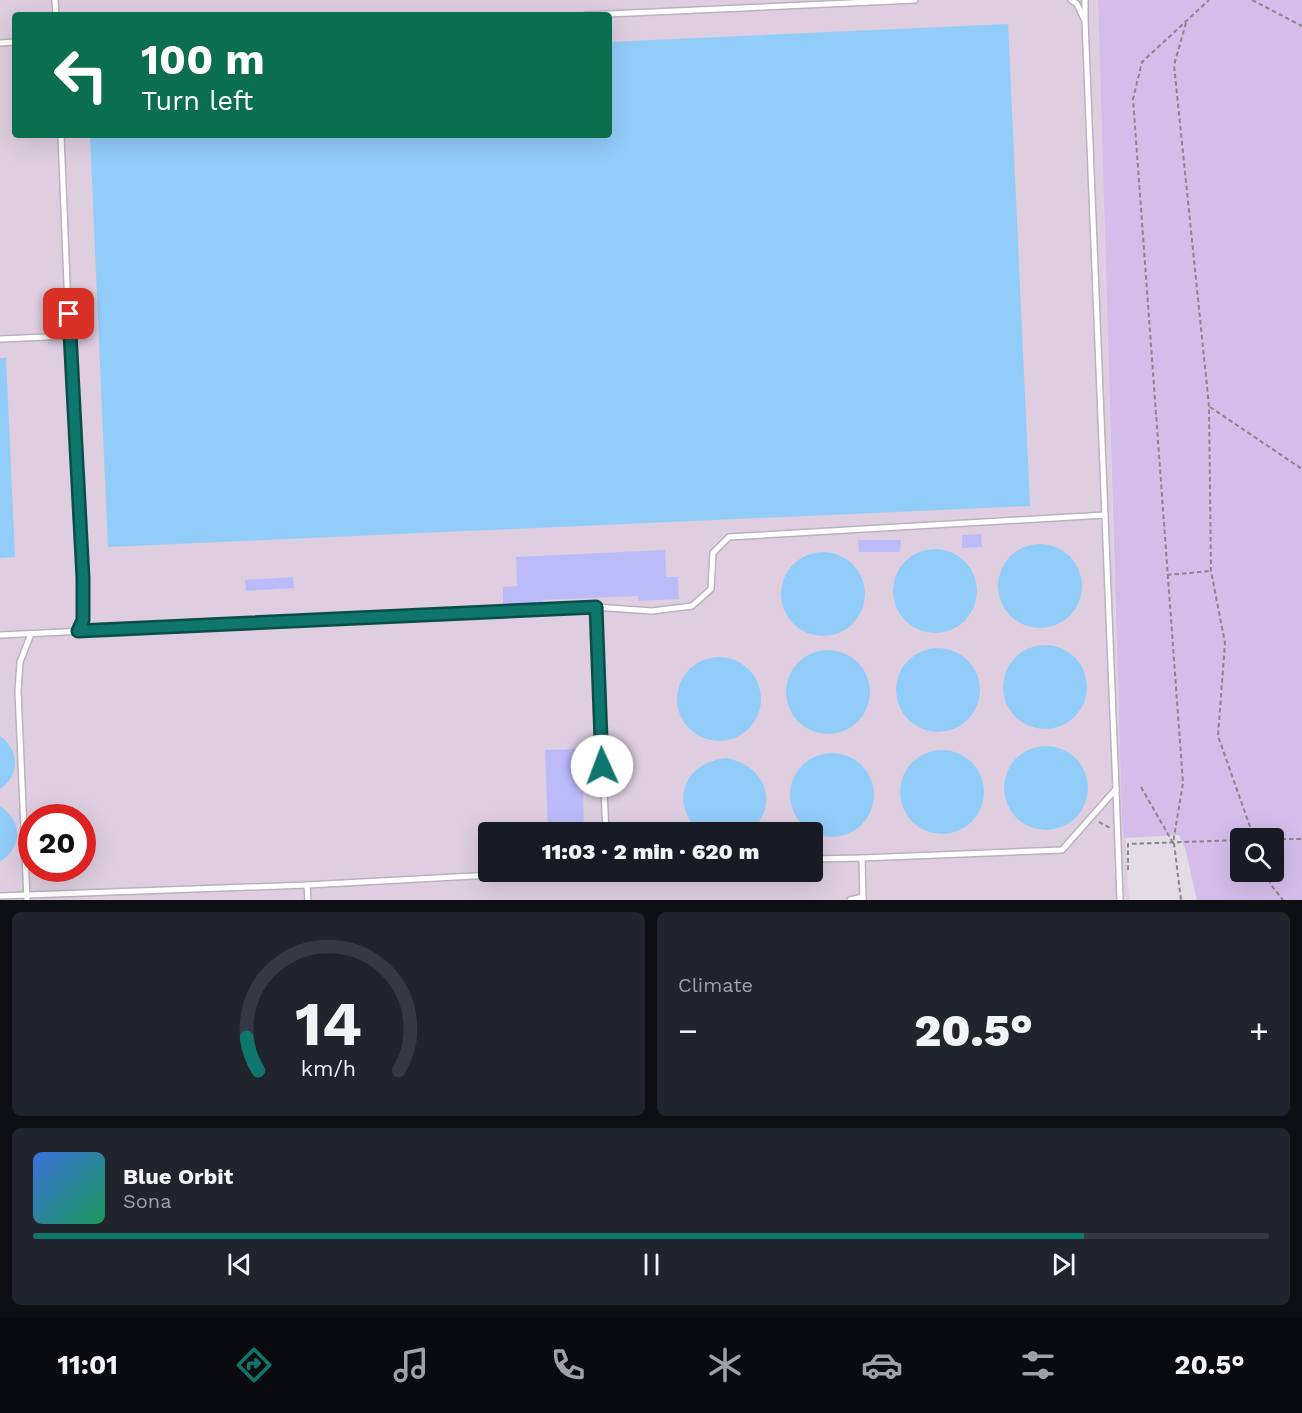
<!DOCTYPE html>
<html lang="en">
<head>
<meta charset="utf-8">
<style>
	body { margin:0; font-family:"Work Sans",sans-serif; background:#20242c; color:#f1f3f6; height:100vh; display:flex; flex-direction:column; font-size:22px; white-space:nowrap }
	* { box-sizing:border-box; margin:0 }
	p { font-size:20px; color:#9ea1a6 }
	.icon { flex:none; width:33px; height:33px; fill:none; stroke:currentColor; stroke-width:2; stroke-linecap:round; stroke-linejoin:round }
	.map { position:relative; height:900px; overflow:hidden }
	.side { display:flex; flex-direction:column; gap:12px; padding:12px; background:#0d0f14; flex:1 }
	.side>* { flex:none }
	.banner { position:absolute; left:12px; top:12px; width:600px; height:126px; border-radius:6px; box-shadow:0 6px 24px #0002; background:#0b6e4f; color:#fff; overflow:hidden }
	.fabs { position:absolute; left:1230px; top:828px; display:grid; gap:12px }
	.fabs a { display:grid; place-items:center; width:54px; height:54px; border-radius:6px; background:#171b24; box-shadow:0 6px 24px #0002; font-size:30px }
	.speed { position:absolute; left:18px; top:804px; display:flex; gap:12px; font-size:30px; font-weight:700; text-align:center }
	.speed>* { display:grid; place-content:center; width:78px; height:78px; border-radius:50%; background:#171b24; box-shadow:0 6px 24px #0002; line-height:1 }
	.speed .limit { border:9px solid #d22; background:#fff; color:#111 }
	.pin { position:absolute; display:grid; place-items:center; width:51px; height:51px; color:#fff; margin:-26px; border-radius:12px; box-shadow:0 3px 9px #0006 }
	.me { position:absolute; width:66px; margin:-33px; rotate:358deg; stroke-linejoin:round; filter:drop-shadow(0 0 4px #0008) }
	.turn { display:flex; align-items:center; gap:21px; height:126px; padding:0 30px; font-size:27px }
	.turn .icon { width:78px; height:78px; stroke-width:2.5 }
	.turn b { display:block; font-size:42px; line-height:51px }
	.big { font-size:45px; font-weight:800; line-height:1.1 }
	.side .card { flex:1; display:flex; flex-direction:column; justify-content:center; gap:9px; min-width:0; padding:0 21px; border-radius:9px; background:#20242c }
	.side .dial { align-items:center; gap:0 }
	.dial svg { height:156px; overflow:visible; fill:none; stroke:#363941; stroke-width:7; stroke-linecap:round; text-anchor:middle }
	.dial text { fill:#f1f3f6; stroke:none }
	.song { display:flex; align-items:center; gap:18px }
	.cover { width:72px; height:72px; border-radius:9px; background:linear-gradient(135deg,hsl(220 70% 55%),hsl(150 70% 35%)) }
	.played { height:6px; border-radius:3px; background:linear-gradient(90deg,#0f766e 85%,#363941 85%) }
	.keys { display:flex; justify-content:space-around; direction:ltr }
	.heat { display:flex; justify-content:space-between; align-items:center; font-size:33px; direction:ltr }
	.side .tiles { flex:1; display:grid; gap:12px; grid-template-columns:1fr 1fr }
	.card:last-child { grid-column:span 2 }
	.trip { position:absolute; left:478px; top:822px; width:345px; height:60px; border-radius:6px; background:#171b24; box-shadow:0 6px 24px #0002; font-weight:800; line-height:60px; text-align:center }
	.dock { display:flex; height:96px; justify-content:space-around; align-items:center; background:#090b0e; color:#9ea1a6 }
	.dock .icon { width:42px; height:42px }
	.dock .active { color:#0f766e }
	.dock b { font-size:27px; color:#f1f3f6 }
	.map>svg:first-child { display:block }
</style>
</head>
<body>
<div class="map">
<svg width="1302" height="900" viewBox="0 0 1302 900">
	<rect width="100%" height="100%" fill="#e1dce6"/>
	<path fill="#decee0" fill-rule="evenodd" d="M0,0H1098L1118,710L1129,900H0ZM15,15H609V135H15ZM32,818H82V868H32ZM489,832H813V872H489Z"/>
	<path fill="#d5bdeb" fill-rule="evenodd" d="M1098,0H1302V900H1197L1185,848L1179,835L1124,838L1122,820ZM1240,838H1274V872H1240Z"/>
	<g fill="#92ccf9">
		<polygon points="1008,24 1030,506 108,547 90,135 609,135 609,42"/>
		<polygon points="0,358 6,358 15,557 0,558"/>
		<circle cx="1040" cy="586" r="42"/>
		<circle cx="935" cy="591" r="42"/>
		<circle cx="823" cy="594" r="42"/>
		<circle cx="1045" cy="687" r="42"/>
		<circle cx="938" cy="690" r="42"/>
		<circle cx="828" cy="692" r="42"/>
		<circle cx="719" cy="699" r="42"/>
		<path d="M0,736C20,750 20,775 0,789Z"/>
		<circle cx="1046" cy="788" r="42"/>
		<circle cx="942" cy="792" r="42"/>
		<circle cx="832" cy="795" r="42"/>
		<path d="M726,758C765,765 781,804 750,832H699C669,801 684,763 726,758Z"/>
		<path d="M0,806C23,822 23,846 0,862Z"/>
	</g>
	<g fill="#bcbbfa">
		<polygon points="981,534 982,547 962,548 962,535"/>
		<polygon points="858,540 901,540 900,552 859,552"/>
		<polygon points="665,550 666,577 678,577 679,599 638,601 638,596 543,600 543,605 503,606 503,587 517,586 516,557"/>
		<polygon points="293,577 294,588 246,591 245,580"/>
		<polygon points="582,749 584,832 548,832 545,750"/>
	</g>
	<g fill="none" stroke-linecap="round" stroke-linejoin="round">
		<defs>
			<g id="service">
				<polyline points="55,0 56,15"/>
				<polyline points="586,15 915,0"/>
				<polyline points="1085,19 1085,0"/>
				<polyline points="0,43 15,42"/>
				<polyline points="61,135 72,407 83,578 83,620 78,631"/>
				<polyline points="0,339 70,336"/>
				<polyline points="595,607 606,832"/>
				<polyline points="0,635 595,607 652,611 692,606 711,589 713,553 729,537 1105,515"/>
				<polyline points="1116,789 1120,900"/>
				<polyline points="813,859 862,858"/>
				<polyline points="307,885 308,900"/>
				<polyline points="0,896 307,885 548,872"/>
				<polyline points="27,900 18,691 20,662 31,634"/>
				<polyline points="850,900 863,897"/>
				<polyline points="863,900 862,858 1062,850 1116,789 1085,21 1077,4 1071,0"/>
			</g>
		</defs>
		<use href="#service" stroke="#b8b3bd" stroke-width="8"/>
		<g stroke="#88858b" stroke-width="2" stroke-dasharray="4.5 3" stroke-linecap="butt">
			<polyline points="1252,0 1302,26"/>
			<polyline points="1186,23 1174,65 1209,406 1211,571 1225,643 1218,736 1254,838"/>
			<polyline points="1210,407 1302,469"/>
			<polyline points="1167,575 1211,571"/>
			<polyline points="1141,787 1173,843 1183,783 1133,99 1142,62 1209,0"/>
			<polyline points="1099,822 1110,828"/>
			<polyline points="1274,839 1302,839"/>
			<polyline points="1174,843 1181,900"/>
			<polyline points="1128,870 1128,844 1240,840"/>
			<polyline points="1266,872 1271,885 1283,900"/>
		</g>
		<use href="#service" stroke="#fff" stroke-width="5"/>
	</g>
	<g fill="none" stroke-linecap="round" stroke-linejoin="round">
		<defs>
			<polyline id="route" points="69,314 83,578 83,620 78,631 596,607 602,766"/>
		</defs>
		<use href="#route" stroke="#0a4d48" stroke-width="15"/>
		<use href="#route" stroke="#0f766e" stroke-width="10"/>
	</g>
</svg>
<div class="fabs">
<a><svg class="icon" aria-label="search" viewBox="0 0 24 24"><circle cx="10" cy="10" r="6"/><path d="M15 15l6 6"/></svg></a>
</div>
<div class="speed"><div class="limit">20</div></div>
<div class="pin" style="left:69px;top:314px;background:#d93025"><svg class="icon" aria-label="arrive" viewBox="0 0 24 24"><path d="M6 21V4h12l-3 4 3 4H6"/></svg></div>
<svg class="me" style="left:602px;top:766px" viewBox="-20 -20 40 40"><circle r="19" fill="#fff"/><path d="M0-13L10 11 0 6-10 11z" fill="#0f766e"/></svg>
<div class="trip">11:03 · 2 min · 620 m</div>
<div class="banner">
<div class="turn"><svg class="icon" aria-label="left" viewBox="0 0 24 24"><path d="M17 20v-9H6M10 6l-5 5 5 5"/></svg><div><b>100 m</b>Turn left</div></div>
</div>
</div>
<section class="side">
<div class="tiles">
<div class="card dial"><svg viewBox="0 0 100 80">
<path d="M14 69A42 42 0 1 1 86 69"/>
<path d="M14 69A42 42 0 0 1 8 52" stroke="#0f766e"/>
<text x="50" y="56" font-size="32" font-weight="700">14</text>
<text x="50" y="72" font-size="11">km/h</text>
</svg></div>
<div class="card"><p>Climate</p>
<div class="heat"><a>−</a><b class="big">20.5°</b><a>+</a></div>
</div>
<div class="card">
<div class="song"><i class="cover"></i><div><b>Blue Orbit</b><p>Sona</p></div></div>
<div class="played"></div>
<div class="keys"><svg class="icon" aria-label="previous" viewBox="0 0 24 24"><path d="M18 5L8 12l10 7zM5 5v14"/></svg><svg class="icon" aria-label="pause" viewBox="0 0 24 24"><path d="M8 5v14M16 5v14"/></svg><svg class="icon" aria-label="next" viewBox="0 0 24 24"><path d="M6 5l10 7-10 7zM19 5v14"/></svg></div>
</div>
</div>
</section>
<nav class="dock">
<b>11:01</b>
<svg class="icon active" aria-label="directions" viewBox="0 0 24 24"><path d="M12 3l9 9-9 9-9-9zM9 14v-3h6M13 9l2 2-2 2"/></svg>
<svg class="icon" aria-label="music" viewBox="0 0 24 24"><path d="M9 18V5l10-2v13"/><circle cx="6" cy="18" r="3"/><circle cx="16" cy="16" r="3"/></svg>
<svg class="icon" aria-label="phone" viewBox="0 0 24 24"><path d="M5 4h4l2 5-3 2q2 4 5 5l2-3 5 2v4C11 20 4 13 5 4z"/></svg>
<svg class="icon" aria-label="climate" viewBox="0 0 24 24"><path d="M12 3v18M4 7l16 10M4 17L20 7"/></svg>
<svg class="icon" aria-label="car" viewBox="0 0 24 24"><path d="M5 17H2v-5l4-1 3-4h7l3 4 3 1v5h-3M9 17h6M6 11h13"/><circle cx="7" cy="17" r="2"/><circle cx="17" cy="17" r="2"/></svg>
<svg class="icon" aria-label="filters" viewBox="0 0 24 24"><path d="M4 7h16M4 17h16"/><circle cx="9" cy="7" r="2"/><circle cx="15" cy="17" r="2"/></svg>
<b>20.5°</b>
</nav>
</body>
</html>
